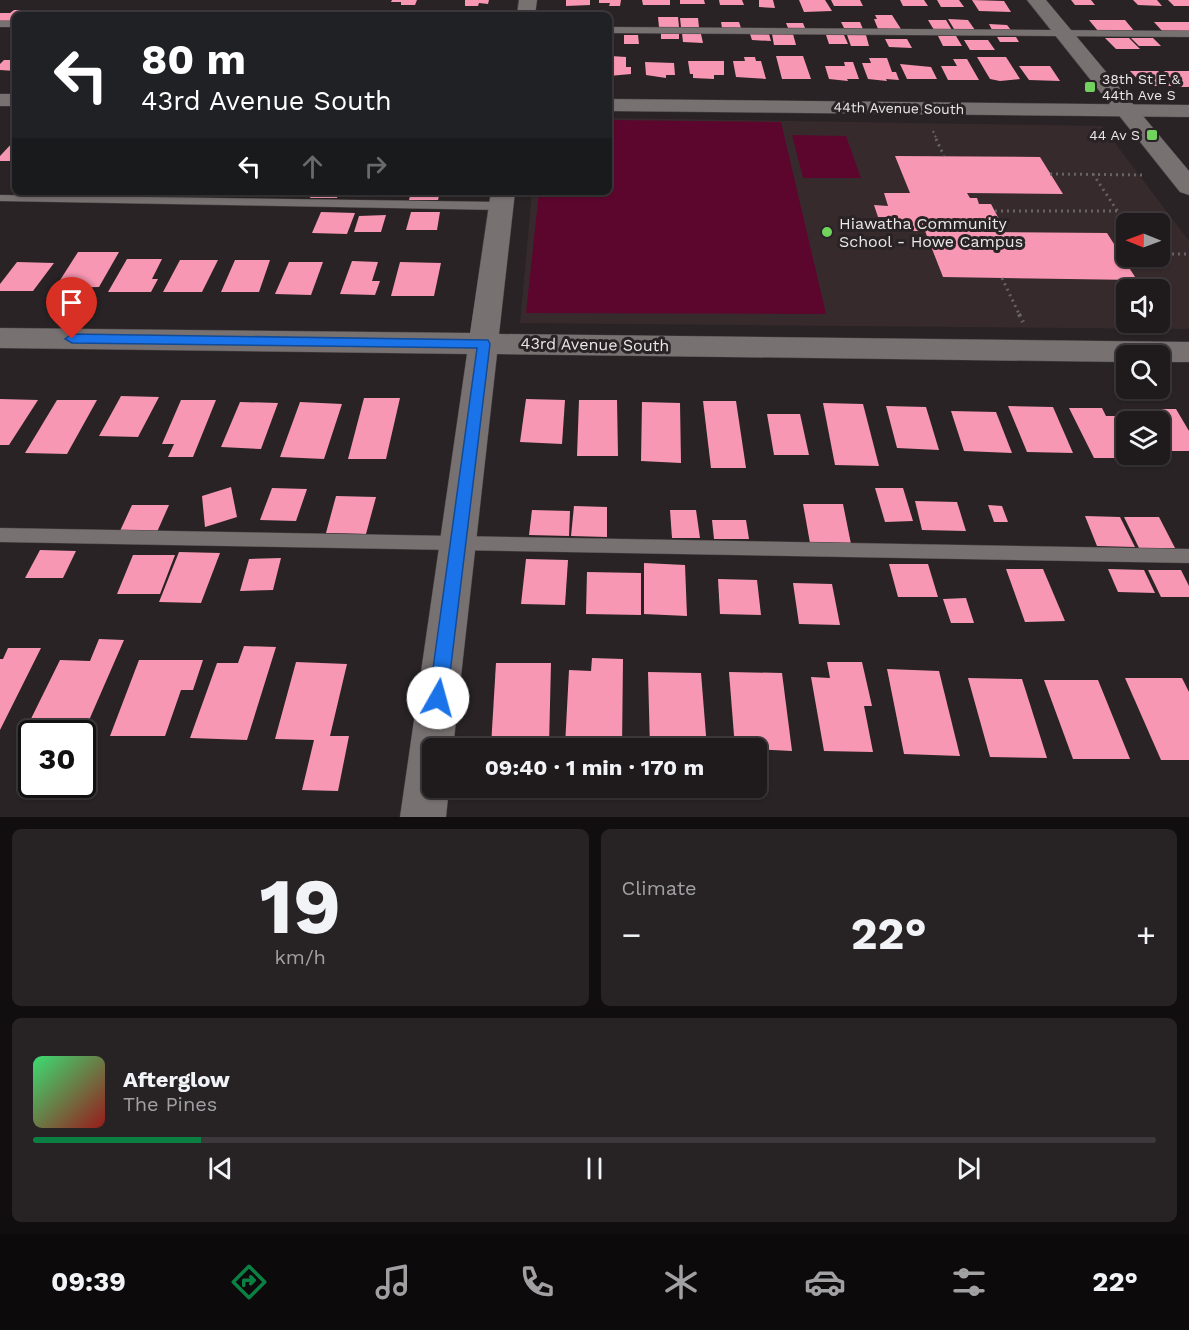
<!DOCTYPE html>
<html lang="en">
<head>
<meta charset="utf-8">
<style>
	body { margin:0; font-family:"Work Sans",sans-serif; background:#272325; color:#f1f3f6; height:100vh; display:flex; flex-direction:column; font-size:22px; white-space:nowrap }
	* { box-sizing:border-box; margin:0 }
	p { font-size:20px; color:#a1a1a3 }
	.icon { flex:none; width:33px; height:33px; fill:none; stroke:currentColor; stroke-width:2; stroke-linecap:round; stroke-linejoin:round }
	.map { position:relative; height:817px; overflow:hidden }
	.side { display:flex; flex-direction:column; gap:12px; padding:12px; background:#110e0f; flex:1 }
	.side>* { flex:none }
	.banner { position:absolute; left:12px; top:12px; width:600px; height:183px; border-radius:9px; box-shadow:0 2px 4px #0004,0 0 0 2px #3c383b; background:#202124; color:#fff; overflow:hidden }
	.needle { width:39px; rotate:271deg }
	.fabs { position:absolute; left:1116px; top:213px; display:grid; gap:12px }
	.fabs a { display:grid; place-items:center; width:54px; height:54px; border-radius:9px; background:#1f1a1c; box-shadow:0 2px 4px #0004,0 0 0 2px #3c383b; font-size:30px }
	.speed { position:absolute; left:18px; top:720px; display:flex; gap:12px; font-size:30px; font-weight:700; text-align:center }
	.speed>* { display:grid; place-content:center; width:78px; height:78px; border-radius:50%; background:#1f1a1c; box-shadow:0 2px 4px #0004,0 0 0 2px #3c383b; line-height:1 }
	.speed .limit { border:3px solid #111; border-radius:9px; background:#fff; color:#111 }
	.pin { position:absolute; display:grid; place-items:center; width:51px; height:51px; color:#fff; margin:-62px -26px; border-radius:50% 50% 50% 0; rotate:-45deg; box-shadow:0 0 6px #0007 }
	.pin .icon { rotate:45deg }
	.me { position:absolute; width:66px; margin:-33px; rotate:7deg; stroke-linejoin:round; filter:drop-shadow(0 0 4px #0008) }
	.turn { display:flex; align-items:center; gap:21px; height:126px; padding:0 30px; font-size:27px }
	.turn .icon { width:78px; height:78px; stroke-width:2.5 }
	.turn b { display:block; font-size:42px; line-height:51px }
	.lanes { display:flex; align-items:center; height:57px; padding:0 30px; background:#0003; justify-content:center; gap:30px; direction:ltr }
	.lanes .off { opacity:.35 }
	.big { font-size:45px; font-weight:700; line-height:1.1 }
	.side .card { flex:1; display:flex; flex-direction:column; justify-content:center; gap:9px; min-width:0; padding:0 21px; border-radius:9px; background:#272325 }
	.side .dial { align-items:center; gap:0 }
	.dial b { font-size:78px; line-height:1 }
	.song { display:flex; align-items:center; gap:18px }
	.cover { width:72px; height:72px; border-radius:9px; background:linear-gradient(135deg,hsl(140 70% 55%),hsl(0 70% 35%)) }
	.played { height:6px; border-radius:3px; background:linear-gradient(90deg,#0b8043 15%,#3c383b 15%) }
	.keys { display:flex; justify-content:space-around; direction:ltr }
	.heat { display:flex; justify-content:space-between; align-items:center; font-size:33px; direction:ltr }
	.side .tiles { flex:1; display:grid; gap:12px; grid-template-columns:1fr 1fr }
	.card:last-child { grid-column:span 2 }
	.trip { position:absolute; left:422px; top:738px; width:345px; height:60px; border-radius:9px; background:#1f1a1c; box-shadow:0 2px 4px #0004,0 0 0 2px #3c383b; font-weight:700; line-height:60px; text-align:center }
	.tab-bar { display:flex; height:96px; justify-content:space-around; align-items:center; background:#0c0a0b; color:#a1a1a3 }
	.tab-bar .icon { width:42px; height:42px }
	.tab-bar .on { color:#0b8043 }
	.tab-bar b { font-size:27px; color:#f1f3f6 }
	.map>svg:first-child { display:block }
</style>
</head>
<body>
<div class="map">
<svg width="1189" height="817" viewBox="0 0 1189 817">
	<rect width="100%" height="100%" fill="#292325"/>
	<path fill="#372a2d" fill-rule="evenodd" d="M609,118L1102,126L1189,241V329L520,323L532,192H609ZM1126,224H1160V256H1126ZM1126,290H1160V322H1126Z"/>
	<g fill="#5d062d">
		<polygon points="609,120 781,122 826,314 526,313 539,192 609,192"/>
		<polygon points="792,135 846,136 861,178 803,178"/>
	</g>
	<g fill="#f897b3">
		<polygon points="392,0 417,0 415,5 401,5 401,2 391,2"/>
		<polygon points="465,0 489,0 488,4 479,3 478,6 465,6"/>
		<polygon points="566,0 590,0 590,5 566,6"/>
		<polygon points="599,0 621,0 620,6 609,6 610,3 599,3"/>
		<polygon points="642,0 670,0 670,5 643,5"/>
		<polygon points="680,0 704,0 705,4 680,4"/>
		<polygon points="719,0 742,0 744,5 720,5"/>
		<polygon points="773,0 775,8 759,7 759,0"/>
		<polygon points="799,0 825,0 832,11 804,12"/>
		<polygon points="831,0 860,0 863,6 834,6"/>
		<polygon points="900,0 924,0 928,6 903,6"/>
		<polygon points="937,0 959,0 964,7 941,7"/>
		<polygon points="972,0 1004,1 1011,12 979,11"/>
		<polygon points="1071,0 1091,0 1095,5 1075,5"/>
		<polygon points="1133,0 1157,0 1162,6 1138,5"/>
		<polygon points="1168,0 1189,0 1189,6 1174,6"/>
		<polygon points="14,10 32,10 27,15 15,15 15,21 0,21 0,13 10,13"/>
		<polygon points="875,15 892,15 901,29 878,29 874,19 877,19"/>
		<polygon points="658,17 678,17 679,27 659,27"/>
		<polygon points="680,18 698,18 699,27 681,27"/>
		<polygon points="948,19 968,20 975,30 954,29"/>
		<polygon points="928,20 946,20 952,30 934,30"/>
		<polygon points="1089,20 1125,20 1135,32 1098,31"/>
		<polygon points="721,22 739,22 741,28 722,28"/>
		<polygon points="841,22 860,22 863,29 844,28"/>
		<polygon points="1154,22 1189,22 1189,32 1163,32"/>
		<polygon points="786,23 803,23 805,28 788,28"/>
		<polygon points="989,24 1007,25 1011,30 992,30"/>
		<rect x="661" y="33" width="18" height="6"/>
		<polygon points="682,33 701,34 703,43 683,42"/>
		<polygon points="750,34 769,34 771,41 752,40"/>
		<polygon points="772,34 793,34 796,45 774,45"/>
		<polygon points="624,35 638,35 639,44 624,44"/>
		<polygon points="826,35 844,35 848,44 829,44"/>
		<polygon points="847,35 866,35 869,46 851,46"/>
		<polygon points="938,36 956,36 962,46 943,46"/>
		<polygon points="997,37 1016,37 1019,42 1000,42"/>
		<polygon points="1105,38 1129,38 1140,49 1116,49"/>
		<polygon points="1131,38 1153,38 1161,46 1139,46"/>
		<polygon points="885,39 907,39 912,48 889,47"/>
		<polygon points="964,40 988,40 995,50 970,50"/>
		<polygon points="611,56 626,57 626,67 631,67 631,74 609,76 609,58"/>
		<polygon points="776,56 803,56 811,79 782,79"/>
		<polygon points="744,57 755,57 756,61 761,61 766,79 736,77 733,61 745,61"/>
		<polygon points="977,57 1006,57 1020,79 1000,81 990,79"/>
		<polygon points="869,58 887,58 892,72 896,72 899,80 886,79 887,81 868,79 862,63 871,63"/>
		<polygon points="953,59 967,59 979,80 948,80 941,66 957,66"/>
		<polygon points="4,60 15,60 15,71 0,70 0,64"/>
		<polygon points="688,61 724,61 724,75 714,75 714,79 693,78 693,74 690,74"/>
		<polygon points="645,62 674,63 675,75 666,75 666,78 646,75"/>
		<polygon points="844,62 853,62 859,79 847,79 848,81 829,79 825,66 845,66"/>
		<polygon points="900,64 931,67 937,79 907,79"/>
		<polygon points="1019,66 1050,66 1060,81 1029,80"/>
		<polygon points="1130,71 1158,71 1172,86 1144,86"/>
		<polygon points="1164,71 1189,71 1189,87 1179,87"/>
		<polygon points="15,140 15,161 0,161 0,156"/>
		<polygon points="895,156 1040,157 1063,194 967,193 970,198 977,198 979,204 991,204 1000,221 987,221 990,226 982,226 985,232 1107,233 1137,280 943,277 925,231 897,231 893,217 878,217 874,205 888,206 884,193 910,193"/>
		<polygon points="17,192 47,192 44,197 13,197"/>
		<polygon points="312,192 339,192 337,198 310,198"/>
		<polygon points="411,192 440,192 438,200 409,200"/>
		<polygon points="321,212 355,213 347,234 312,233"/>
		<polygon points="411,212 440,212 437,230 406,230"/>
		<polygon points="386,215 381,232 354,232 359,216"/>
		<polygon points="78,252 119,252 99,287 55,288"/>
		<polygon points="127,259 162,259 152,279 158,279 151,292 108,292"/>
		<polygon points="180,260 218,260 202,292 163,292"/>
		<polygon points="235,260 270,260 259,292 221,292"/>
		<polygon points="352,261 378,262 372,281 380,281 375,295 340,294"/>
		<polygon points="17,262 54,263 33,291 0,291 0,284"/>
		<polygon points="289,262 323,262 311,295 275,294"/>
		<polygon points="400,262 441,263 434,296 391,296"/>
		<polygon points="121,396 159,397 138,437 99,436"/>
		<polygon points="364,398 400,398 386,459 348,459"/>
		<polygon points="0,399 38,400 9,445 0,445"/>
		<polygon points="526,399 565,400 562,444 520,442"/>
		<polygon points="57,400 97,400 67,454 25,453"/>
		<polygon points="181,400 216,400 193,457 168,457 174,444 162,444"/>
		<polygon points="579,400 617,400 618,456 577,456"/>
		<polygon points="703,401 736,401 746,468 711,468"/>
		<polygon points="240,402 278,403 261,449 221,447"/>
		<polygon points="300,402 342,404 324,459 280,457"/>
		<polygon points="642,402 680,403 681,463 641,461"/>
		<polygon points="823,403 863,404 879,466 835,465"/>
		<polygon points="886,406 926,407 939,450 897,448"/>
		<polygon points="1008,406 1053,407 1073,453 1027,452"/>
		<polygon points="1069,408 1102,408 1106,416 1123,416 1126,422 1126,454 1144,454 1147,458 1094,458"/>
		<polygon points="1132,409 1176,409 1189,431 1189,451 1160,451 1160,422 1139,422"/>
		<polygon points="951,411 996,412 1012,453 964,451"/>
		<polygon points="767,414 800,414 809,455 774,455"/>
		<polygon points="231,487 237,517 205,527 202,496"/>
		<polygon points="272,488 307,489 296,521 260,520"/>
		<polygon points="875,488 903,488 913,521 885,522"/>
		<polygon points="336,496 376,497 366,534 326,533"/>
		<polygon points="915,501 957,502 966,531 922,530"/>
		<polygon points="803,504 843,504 851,544 810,543"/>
		<polygon points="132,505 169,505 157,532 120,531"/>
		<polygon points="988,505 1002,506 1008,522 994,522"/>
		<polygon points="574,506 607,507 607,537 571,536"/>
		<polygon points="532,510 570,511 569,536 529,535"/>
		<polygon points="670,510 696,510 700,538 672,538"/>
		<polygon points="1085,516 1120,517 1135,547 1097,546"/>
		<polygon points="1124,517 1159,517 1175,548 1139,548"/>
		<polygon points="712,520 746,520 749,539 714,539"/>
		<polygon points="40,550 76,551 63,578 25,578"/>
		<polygon points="179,552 220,553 201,603 159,602"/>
		<polygon points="133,555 175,555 160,594 117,594"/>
		<polygon points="281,558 273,590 240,591 249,559"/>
		<polygon points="526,559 568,560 565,605 521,604"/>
		<polygon points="644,563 685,565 687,616 644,614"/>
		<polygon points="889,564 928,564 938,597 898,597"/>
		<polygon points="1006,569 1043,569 1065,621 1025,622"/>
		<polygon points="1108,569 1144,570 1155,593 1118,592"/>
		<polygon points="1148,570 1181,570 1189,586 1189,597 1161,597"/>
		<polygon points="587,572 641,573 641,615 586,614"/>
		<polygon points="718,579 757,580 761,615 720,614"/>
		<polygon points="793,583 832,584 840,625 799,624"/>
		<polygon points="966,598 974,623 951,623 943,599"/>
		<polygon points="99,639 124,640 83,734 32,734 32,738 22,737 60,660 90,661"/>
		<polygon points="244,646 276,647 247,740 190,738 217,663 238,663"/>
		<polygon points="8,648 41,648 0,730 0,659 3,659"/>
		<polygon points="592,658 623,659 622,748 565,746 569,670 591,671"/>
		<polygon points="139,660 203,660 193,690 181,690 165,736 110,736"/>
		<polygon points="296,662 347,664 330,736 349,736 338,791 302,790 314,740 275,739"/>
		<polygon points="827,662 862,662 872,706 864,706 873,752 824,751 811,677 830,678"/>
		<polygon points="496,663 551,663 549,745 491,746"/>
		<polygon points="887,669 939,671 960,756 904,754"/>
		<polygon points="648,672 701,673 707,748 650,748"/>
		<polygon points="729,672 782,673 792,751 735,748"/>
		<polygon points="968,678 1022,679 1047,758 990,757"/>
		<polygon points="1125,678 1182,678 1189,692 1189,760 1161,760"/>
		<polygon points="1044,680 1098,680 1130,759 1073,759"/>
	</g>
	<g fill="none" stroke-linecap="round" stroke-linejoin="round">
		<defs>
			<g id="lane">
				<rect x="0" y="21" width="15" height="6"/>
				<polygon points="609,27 1189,31 1189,37 609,33"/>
				<polygon points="0,195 500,202 506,206 500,210 0,201"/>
				<polygon points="0,528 1189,549 1189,563 0,542"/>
			</g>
			<g id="street">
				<polygon points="519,0 537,0 535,15 517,15"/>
				<rect x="0" y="94" width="15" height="12"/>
				<polygon points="609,99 1189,105 1189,117 609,111"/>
				<polygon points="491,192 515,192 499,334 1189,342 1189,362 1160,362 1160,356 1126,356 1126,362 497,354 453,748 432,748 432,788 449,788 446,817 400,817 467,354 0,348 0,328 470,333"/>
			</g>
			<polygon id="secondary" points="1027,0 1046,0 1189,171 1189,195 1180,192"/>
		</defs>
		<use href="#lane" stroke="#464142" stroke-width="1"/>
		<use href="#street" stroke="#464142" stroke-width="1"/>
		<use href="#secondary" stroke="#464142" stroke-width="1"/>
		<polyline stroke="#686364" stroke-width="2" stroke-dasharray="2 3" stroke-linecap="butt" points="933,131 937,140"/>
		<g stroke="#686364" stroke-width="3" stroke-dasharray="2 4" stroke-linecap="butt">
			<polyline points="936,139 944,156"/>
			<polyline points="1050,174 1146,175"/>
			<polyline points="1093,174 1126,224"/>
			<polyline points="995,211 1118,211"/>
			<polyline points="1121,254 1126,254"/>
			<polyline points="1160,254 1189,254"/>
			<polyline points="1002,278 1020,316"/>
		</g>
		<polyline stroke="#686364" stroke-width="4" stroke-dasharray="3 4.5" stroke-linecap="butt" points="1019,314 1023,322"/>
		<use href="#lane" fill="#787172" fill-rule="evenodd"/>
		<use href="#street" fill="#787172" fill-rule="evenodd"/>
		<use href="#secondary" fill="#787172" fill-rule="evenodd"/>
	</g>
	<polygon fill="#1a73e8" stroke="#114b97" stroke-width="1.5" points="72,334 488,340 490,344 447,698 444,704 438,707 431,704 429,698 477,348 72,343 65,339"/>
	<g fill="#71d35e" stroke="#292325" stroke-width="2">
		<rect x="1084" y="81" width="12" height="12" rx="3"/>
		<rect x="1146" y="129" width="12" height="12" rx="3"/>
		<circle cx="827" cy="232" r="6"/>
	</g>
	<g text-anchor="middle" stroke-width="6" stroke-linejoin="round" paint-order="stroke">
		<g font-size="14" fill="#ebe7e8" stroke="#292325" text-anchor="start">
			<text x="1102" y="84">38th St E &amp;<tspan x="1102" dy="16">44th Ave S</tspan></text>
			<text x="1140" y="140" text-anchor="end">44 Av S</text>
		</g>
		<g font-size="14" fill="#ebe7e8" stroke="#292325">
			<text transform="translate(899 108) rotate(1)" y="5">44th Avenue South</text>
		</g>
		<g font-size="16" fill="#ebe7e8" stroke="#292325" text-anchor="start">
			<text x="839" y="229">Hiawatha Community<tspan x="839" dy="18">School - Howe Campus</tspan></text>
		</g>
		<g font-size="16" fill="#ebe7e8" stroke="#292325">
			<text transform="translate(595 344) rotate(1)" y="6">43rd Avenue South</text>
		</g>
	</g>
</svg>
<div class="fabs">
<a><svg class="needle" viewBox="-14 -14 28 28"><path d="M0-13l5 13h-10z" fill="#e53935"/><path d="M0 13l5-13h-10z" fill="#a1a1a3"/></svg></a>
<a><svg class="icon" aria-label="sound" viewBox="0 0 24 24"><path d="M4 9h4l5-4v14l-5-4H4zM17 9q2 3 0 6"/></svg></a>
<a><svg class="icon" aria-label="search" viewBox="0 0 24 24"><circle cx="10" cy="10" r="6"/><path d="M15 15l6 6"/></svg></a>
<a><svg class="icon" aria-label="layers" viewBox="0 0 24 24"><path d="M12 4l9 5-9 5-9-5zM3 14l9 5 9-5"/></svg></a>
</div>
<div class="speed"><div class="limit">30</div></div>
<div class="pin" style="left:72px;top:339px;background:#d93025"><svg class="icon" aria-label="arrive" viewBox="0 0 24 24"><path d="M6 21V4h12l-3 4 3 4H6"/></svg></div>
<svg class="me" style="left:438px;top:698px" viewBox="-20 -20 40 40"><circle r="19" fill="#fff"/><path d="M0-13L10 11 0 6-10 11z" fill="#1a73e8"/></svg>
<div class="trip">09:40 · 1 min · 170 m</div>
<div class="banner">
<div class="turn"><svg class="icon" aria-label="left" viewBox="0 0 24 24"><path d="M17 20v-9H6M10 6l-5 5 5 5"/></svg><div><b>80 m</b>43rd Avenue South</div></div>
<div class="lanes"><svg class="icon" aria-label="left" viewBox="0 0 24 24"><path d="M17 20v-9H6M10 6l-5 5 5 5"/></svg><svg class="icon off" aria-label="ahead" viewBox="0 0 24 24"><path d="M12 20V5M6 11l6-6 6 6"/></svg><svg class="icon off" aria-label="right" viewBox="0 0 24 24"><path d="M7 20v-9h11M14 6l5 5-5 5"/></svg></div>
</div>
</div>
<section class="side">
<div class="tiles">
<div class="card dial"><b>19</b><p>km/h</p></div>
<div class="card"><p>Climate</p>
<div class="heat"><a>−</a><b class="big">22°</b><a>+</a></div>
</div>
<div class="card">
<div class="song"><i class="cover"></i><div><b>Afterglow</b><p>The Pines</p></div></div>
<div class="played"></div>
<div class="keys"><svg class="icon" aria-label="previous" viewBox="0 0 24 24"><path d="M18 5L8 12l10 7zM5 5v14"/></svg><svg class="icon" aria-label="pause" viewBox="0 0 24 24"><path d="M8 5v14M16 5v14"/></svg><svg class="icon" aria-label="next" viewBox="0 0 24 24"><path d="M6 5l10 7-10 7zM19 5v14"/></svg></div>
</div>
</div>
</section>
<nav class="tab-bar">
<b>09:39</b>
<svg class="icon on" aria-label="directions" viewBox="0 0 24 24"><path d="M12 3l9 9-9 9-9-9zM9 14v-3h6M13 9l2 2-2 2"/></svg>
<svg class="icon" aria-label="music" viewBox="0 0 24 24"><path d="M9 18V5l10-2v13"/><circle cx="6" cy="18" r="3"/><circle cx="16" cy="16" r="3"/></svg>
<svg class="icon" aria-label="phone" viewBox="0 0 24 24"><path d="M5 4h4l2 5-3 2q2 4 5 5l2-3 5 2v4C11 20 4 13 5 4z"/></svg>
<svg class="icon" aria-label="climate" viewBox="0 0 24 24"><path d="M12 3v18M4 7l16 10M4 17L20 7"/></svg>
<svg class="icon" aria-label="car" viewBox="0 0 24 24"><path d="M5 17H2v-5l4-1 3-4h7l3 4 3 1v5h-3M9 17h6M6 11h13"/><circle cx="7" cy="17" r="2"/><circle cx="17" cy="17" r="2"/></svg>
<svg class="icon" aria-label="filters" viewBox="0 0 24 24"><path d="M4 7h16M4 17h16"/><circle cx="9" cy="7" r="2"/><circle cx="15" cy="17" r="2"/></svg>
<b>22°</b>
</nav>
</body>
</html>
